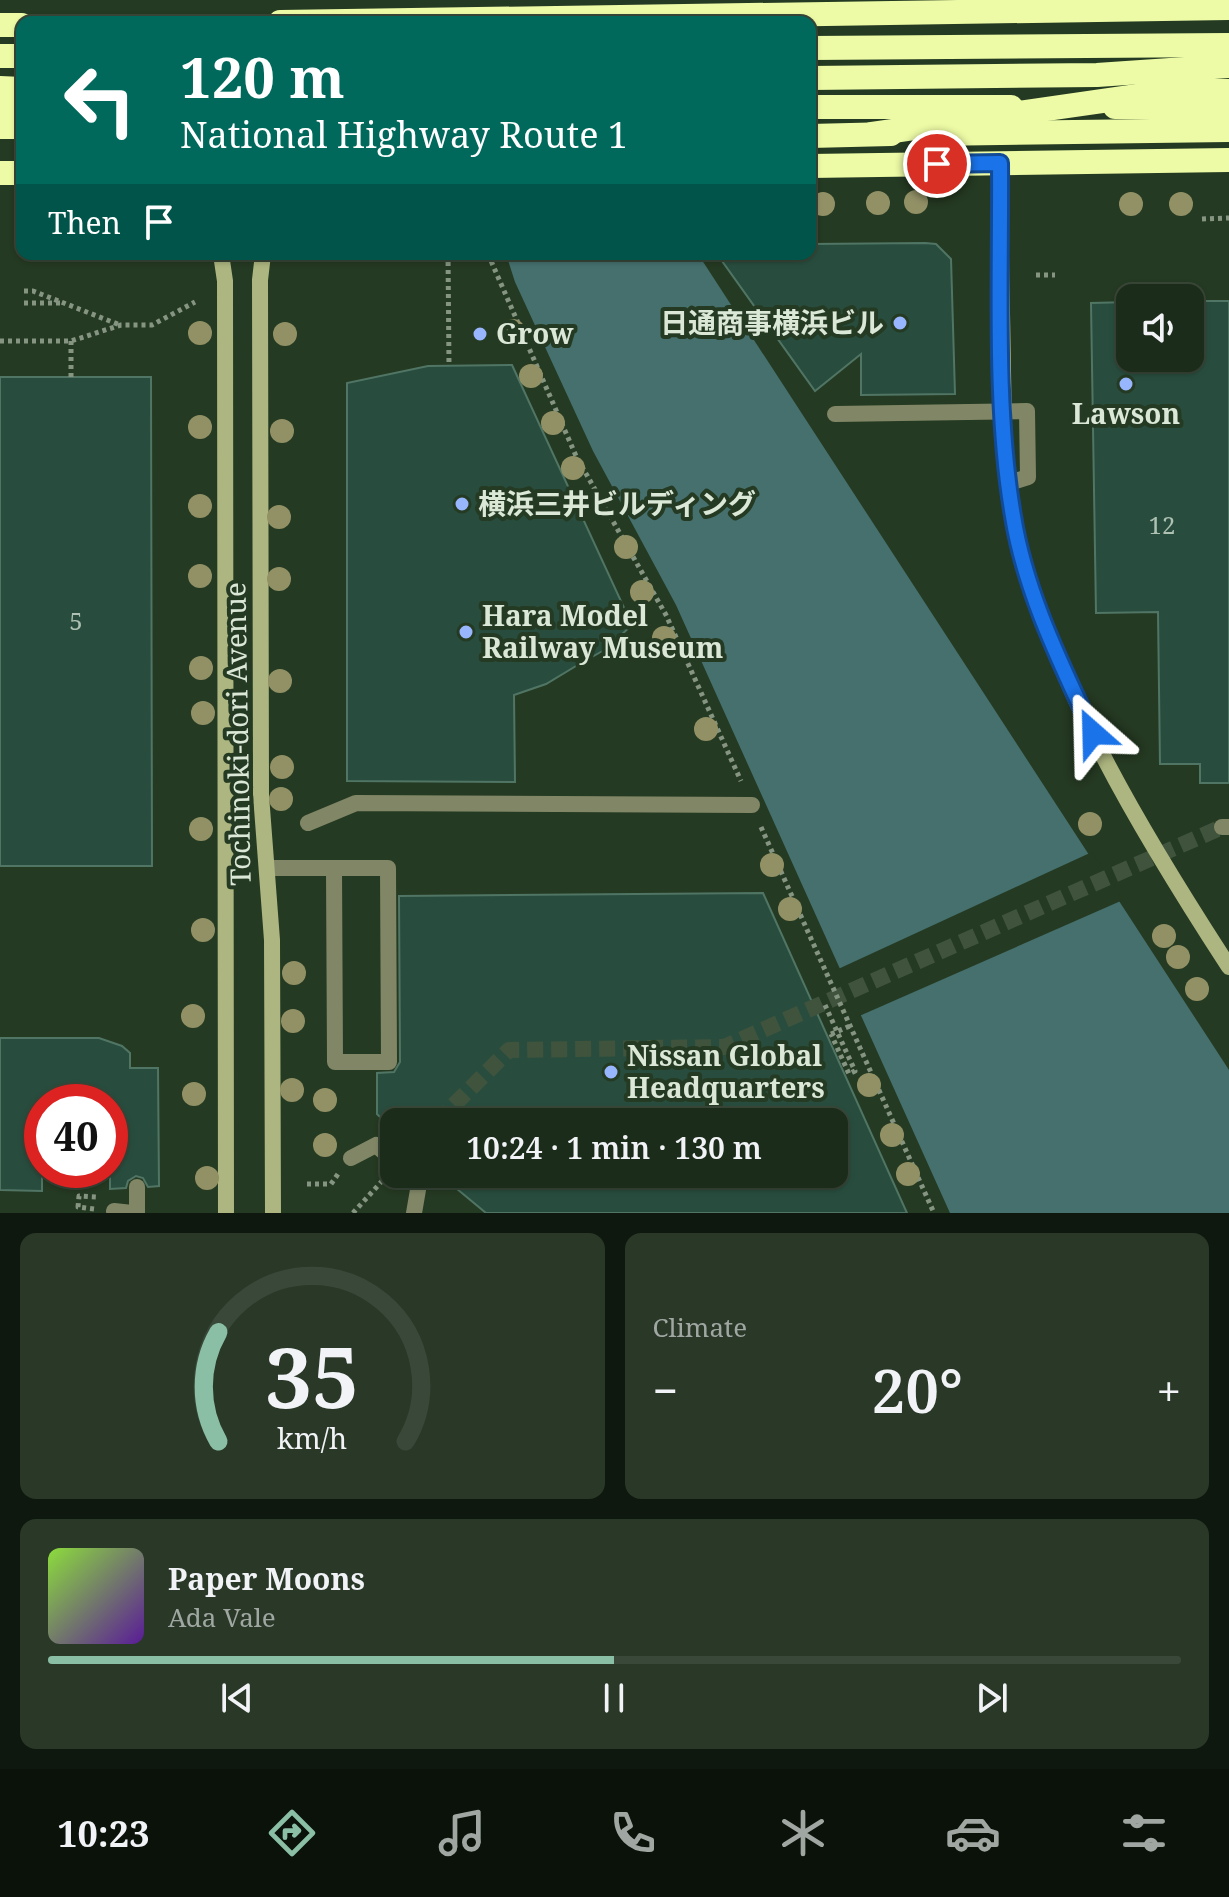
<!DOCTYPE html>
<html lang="en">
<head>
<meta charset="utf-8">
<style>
	body { margin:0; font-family:"Noto Serif","Noto Sans JP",serif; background:#293827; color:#f1f3f6; height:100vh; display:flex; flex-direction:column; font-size:30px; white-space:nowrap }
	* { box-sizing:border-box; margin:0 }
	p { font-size:26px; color:#a0a7a2 }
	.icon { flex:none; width:44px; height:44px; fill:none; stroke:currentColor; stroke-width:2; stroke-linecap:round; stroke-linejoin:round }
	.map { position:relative; height:1213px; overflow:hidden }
	.side { display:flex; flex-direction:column; gap:20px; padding:20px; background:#0f180e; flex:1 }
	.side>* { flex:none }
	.hud { position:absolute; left:16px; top:16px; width:800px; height:244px; border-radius:16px; box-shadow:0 2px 6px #0004,0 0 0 2px #3a4839; background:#00695c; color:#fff; overflow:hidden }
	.tools { position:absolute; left:1116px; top:284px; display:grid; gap:16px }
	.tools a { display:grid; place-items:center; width:88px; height:88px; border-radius:16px; background:#1c2c1a; box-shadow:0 2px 6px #0004,0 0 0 2px #3a4839; font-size:40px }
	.speed { position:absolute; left:24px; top:1084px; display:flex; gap:16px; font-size:40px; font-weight:700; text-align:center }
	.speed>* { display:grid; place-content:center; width:104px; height:104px; border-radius:50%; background:#1c2c1a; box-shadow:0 2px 6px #0004,0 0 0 2px #3a4839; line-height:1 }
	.speed .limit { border:12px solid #d22; background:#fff; color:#111 }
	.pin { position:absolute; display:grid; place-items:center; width:68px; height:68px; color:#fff; margin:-34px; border:4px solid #fff; border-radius:50%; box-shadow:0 2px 8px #0007 }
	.me { position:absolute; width:88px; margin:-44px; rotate:335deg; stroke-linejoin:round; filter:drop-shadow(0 0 6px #0008) }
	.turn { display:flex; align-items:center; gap:28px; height:168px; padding:0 32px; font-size:36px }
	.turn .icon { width:104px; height:104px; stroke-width:2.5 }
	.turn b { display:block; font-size:56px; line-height:68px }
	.then { display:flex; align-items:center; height:76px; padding:0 32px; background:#0003; gap:16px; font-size:30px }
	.big { font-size:60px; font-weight:600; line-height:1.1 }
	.side .card { flex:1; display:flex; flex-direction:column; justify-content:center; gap:12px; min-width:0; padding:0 28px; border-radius:16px; background:#293827 }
	.side .dial { align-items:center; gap:0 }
	.dial svg { height:208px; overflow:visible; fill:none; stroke:#3a4839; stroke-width:7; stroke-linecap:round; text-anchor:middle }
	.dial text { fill:#f1f3f6; stroke:none }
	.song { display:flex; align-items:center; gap:24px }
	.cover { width:96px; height:96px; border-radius:12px; background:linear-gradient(135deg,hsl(90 70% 55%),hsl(270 70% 35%)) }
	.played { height:8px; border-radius:4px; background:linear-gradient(90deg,#8abfa5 50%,#3a4839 50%) }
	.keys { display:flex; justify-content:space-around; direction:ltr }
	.heat { display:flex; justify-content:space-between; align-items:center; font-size:44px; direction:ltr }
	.side .tiles { flex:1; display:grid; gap:20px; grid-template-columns:1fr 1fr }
	.card:last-child { grid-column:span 2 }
	.trip { position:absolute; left:380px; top:1108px; width:468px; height:80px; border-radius:16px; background:#1c2c1a; box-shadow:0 2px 6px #0004,0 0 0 2px #3a4839; font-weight:600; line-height:80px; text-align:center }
	.tabs { display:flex; height:128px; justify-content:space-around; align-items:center; background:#0b120a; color:#a0a7a2 }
	.tabs .icon { width:56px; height:56px }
	.tabs .active { color:#8abfa5 }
	.tabs b { font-size:36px; color:#f1f3f6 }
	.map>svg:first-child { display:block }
</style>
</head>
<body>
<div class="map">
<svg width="1229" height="1213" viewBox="0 0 1229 1213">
	<rect width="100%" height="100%" fill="#253a22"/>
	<polygon fill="#45706e" points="506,254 698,254 1229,1070 1229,1213 950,1213 676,605 593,451 515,282"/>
	<g fill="#253a22">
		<polygon points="492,0 650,0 652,22 493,22"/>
		<polygon points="1092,852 1123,900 857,1017 836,970"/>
	</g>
	<g fill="#284d3e" stroke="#507565" stroke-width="2">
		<polygon points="925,243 936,244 951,259 955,394 861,395 861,354 815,391 717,254 810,254 810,244"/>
		<polygon points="1190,301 1229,301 1229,783 1200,783 1200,764 1160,764 1158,612 1096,613 1091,303 1130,302 1130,358 1190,358"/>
		<polygon points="512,365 632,625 606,649 576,666 546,684 514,695 515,782 347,781 347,383 428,366"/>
		<polygon points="0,377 151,377 152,866 0,866"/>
		<polygon points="763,893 907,1213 486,1213 439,1174 834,1174 834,1122 385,1122 377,1114 377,1073 394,1072 400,1062 399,896"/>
		<polygon points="0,1038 99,1038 122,1046 130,1053 130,1068 158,1068 159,1186 148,1187 143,1178 136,1176 128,1181 126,1188 110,1189 110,1102 42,1102 42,1191 0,1190"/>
	</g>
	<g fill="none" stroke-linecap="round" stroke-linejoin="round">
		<polyline stroke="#40543d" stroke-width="16" stroke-dasharray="16 8" stroke-linecap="butt" points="437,1122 509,1050 724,1047 1222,827"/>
		<g stroke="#859582" stroke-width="5" stroke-dasharray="4 4" stroke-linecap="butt">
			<polyline points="1202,219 1229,218"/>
			<polyline points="448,254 449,365"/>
			<polyline points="488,254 576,456 666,615 741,781"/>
			<polyline points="1036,275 1055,275"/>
			<polyline points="24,291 33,291 120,325"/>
			<polyline points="24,303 61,303"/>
			<polyline points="0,341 71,341 121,325 152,325 195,302"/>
			<polyline points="71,341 71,377"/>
			<polyline points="761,827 934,1213"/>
			<polyline points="831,1034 850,1026"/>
			<polyline points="307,1184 331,1184 338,1174"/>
			<polyline points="94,1209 78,1207 79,1196 97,1197"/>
		</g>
		<polyline stroke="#818766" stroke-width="16" points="267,868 388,868 389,1062 335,1062 334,868"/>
		<g stroke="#818766" stroke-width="16">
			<polyline points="835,414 1027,411 1028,477 1009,483"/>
			<polyline points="308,823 356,803 752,805"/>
			<polyline points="1222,827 1229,827"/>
			<polyline points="137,1187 137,1213"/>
		</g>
		<g stroke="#adb680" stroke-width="16">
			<path d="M1000,163C1000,232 1002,301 1003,370C1004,420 1003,472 1014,521C1050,682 1140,830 1229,967"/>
			<polyline points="221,254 225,281 226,1213"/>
			<polyline points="263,254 260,280 261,795 272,940 273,1213"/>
		</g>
		<g stroke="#edfba6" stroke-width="24">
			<polyline points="280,22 1229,8"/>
			<polyline points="0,25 22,25"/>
			<polyline points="810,48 1229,45"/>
			<polyline points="0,56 22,56"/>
			<polyline points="810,78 1097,75 1229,66"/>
			<polyline points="0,88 22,89"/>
			<polyline points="0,106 22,106"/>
			<polyline points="810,107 1011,107"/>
			<polyline points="1115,107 1229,107"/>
			<polyline points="0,127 22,127"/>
			<polyline points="931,134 1229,130"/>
			<polyline points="810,136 891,134"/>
			<polyline points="810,166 1229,160"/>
			<polyline points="0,173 22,173"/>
		</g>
		<g stroke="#859582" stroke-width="5" stroke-dasharray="4 4" stroke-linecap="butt">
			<polyline points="825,1005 855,1071 849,1074 831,1034"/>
			<polyline points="353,1213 383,1180"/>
		</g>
		<g stroke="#818766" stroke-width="16">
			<polyline points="351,1158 376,1145 394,1161"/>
			<polyline points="409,1174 419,1184 414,1213"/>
			<polyline points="114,1211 132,1213"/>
		</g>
		<polyline stroke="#edfba6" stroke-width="24" points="872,134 1172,91 1229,91"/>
	</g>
	<g fill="#929166">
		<circle cx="916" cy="202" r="12"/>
		<circle cx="878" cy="203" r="12"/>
		<circle cx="823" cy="204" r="12"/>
		<circle cx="1131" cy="204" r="12"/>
		<circle cx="1181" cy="204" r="12"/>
		<circle cx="513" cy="331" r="12"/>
		<circle cx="200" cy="333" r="12"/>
		<circle cx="285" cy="334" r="12"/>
		<circle cx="531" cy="376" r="12"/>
		<circle cx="553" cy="423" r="12"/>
		<circle cx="200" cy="427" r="12"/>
		<circle cx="282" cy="431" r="12"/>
		<circle cx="573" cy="468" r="12"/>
		<circle cx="200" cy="506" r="12"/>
		<circle cx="279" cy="517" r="12"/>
		<circle cx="626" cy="547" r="12"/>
		<circle cx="200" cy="576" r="12"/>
		<circle cx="279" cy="579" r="12"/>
		<circle cx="642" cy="592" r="12"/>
		<circle cx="664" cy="638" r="12"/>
		<circle cx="201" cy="668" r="12"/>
		<circle cx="280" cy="681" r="12"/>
		<circle cx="203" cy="713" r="12"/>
		<circle cx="706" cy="729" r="12"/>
		<circle cx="282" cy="767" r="12"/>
		<circle cx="281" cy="799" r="12"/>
		<circle cx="1090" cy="824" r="12"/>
		<circle cx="201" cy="829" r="12"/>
		<circle cx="772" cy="865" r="12"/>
		<circle cx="790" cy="909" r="12"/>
		<circle cx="203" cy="930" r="12"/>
		<circle cx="1164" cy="936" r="12"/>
		<circle cx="1178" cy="957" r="12"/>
		<circle cx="294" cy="973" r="12"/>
		<circle cx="1197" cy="989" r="12"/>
		<circle cx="193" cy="1016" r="12"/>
		<circle cx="293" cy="1021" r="12"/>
		<circle cx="869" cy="1085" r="12"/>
		<circle cx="292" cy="1090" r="12"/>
		<circle cx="194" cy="1094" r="12"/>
		<circle cx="325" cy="1100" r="12"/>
		<circle cx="892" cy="1135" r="12"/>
		<circle cx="325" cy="1145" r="12"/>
		<circle cx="908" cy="1174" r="12"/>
		<circle cx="207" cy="1178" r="12"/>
	</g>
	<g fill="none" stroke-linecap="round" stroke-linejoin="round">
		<defs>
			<path id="route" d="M937,164L1000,163C1001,276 994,407 1013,516C1025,592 1061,664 1093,733"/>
		</defs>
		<use href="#route" stroke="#114b97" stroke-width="20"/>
		<use href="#route" stroke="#1a73e8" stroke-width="14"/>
	</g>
	<g fill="#98b6fd" stroke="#253a22" stroke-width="3">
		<circle cx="900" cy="323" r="8"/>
		<circle cx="480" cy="334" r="8"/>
		<circle cx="1126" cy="384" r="8"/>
		<circle cx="462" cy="504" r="8"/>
		<circle cx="466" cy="632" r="8"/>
		<circle cx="611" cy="1072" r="8"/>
	</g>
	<g text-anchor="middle" stroke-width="8" stroke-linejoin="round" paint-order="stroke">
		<g font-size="24" fill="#aec1b2">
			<text x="1162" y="534">12</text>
			<text x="76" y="630">5</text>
		</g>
		<g font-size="28" font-weight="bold" fill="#dbe8d8" stroke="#253a22" text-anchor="start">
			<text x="884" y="333" text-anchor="end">日通商事横浜ビル</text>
			<text x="496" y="344">Grow</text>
			<text x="1126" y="424" text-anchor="middle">Lawson</text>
			<text x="478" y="514">横浜三井ビルディング</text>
			<text x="482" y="626">Hara Model<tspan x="482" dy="32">Railway Museum</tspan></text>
			<text x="627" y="1066">Nissan Global<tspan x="627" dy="32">Headquarters</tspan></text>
		</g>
		<g font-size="28" fill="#dbe8d8" stroke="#253a22">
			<text transform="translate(238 734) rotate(-91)" y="10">Tochinoki-dori Avenue</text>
		</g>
	</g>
</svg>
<div class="tools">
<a><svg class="icon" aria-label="sound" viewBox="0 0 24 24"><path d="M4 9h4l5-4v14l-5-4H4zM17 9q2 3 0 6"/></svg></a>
</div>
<div class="speed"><div class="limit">40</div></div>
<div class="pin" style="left:937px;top:164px;background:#d93025"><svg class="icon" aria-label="arrive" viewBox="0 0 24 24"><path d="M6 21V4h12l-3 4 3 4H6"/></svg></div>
<svg class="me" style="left:1093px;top:733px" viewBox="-20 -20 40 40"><path d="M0-17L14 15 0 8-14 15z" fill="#1a73e8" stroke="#fff" stroke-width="4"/></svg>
<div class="trip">10:24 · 1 min · 130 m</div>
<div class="hud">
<div class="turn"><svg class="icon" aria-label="left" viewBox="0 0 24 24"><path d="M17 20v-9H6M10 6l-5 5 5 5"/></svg><div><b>120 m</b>National Highway Route 1</div></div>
<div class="then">Then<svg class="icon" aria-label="arrive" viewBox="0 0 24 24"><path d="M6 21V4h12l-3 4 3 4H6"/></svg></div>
</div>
</div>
<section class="side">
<div class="tiles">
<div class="card dial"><svg viewBox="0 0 100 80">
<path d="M14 69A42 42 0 1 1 86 69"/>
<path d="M14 69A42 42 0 0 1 14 27" stroke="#8abfa5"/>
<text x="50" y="56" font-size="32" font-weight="700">35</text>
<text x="50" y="72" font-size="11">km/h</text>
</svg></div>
<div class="card"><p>Climate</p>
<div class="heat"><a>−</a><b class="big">20°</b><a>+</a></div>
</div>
<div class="card">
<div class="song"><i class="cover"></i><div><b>Paper Moons</b><p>Ada Vale</p></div></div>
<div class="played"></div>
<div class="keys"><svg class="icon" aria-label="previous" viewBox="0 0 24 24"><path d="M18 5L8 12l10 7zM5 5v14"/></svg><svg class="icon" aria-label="pause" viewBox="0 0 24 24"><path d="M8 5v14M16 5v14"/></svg><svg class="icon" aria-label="next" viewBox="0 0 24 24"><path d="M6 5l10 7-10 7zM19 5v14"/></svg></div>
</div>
</div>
</section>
<nav class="tabs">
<b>10:23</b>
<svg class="icon active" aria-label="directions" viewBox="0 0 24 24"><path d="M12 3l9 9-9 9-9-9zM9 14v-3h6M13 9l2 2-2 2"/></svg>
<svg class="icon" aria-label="music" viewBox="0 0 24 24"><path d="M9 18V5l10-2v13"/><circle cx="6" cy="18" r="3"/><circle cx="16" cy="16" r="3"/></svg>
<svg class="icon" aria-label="phone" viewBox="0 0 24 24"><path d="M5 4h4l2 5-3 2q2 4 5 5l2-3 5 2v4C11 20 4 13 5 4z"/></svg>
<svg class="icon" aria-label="climate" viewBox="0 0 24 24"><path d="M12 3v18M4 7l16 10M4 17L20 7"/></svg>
<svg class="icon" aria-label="car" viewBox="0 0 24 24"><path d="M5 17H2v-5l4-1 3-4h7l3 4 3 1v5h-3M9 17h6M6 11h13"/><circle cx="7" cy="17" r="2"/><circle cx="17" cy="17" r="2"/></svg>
<svg class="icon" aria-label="filters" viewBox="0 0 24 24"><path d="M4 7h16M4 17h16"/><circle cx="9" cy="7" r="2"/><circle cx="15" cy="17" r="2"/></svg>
</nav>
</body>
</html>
